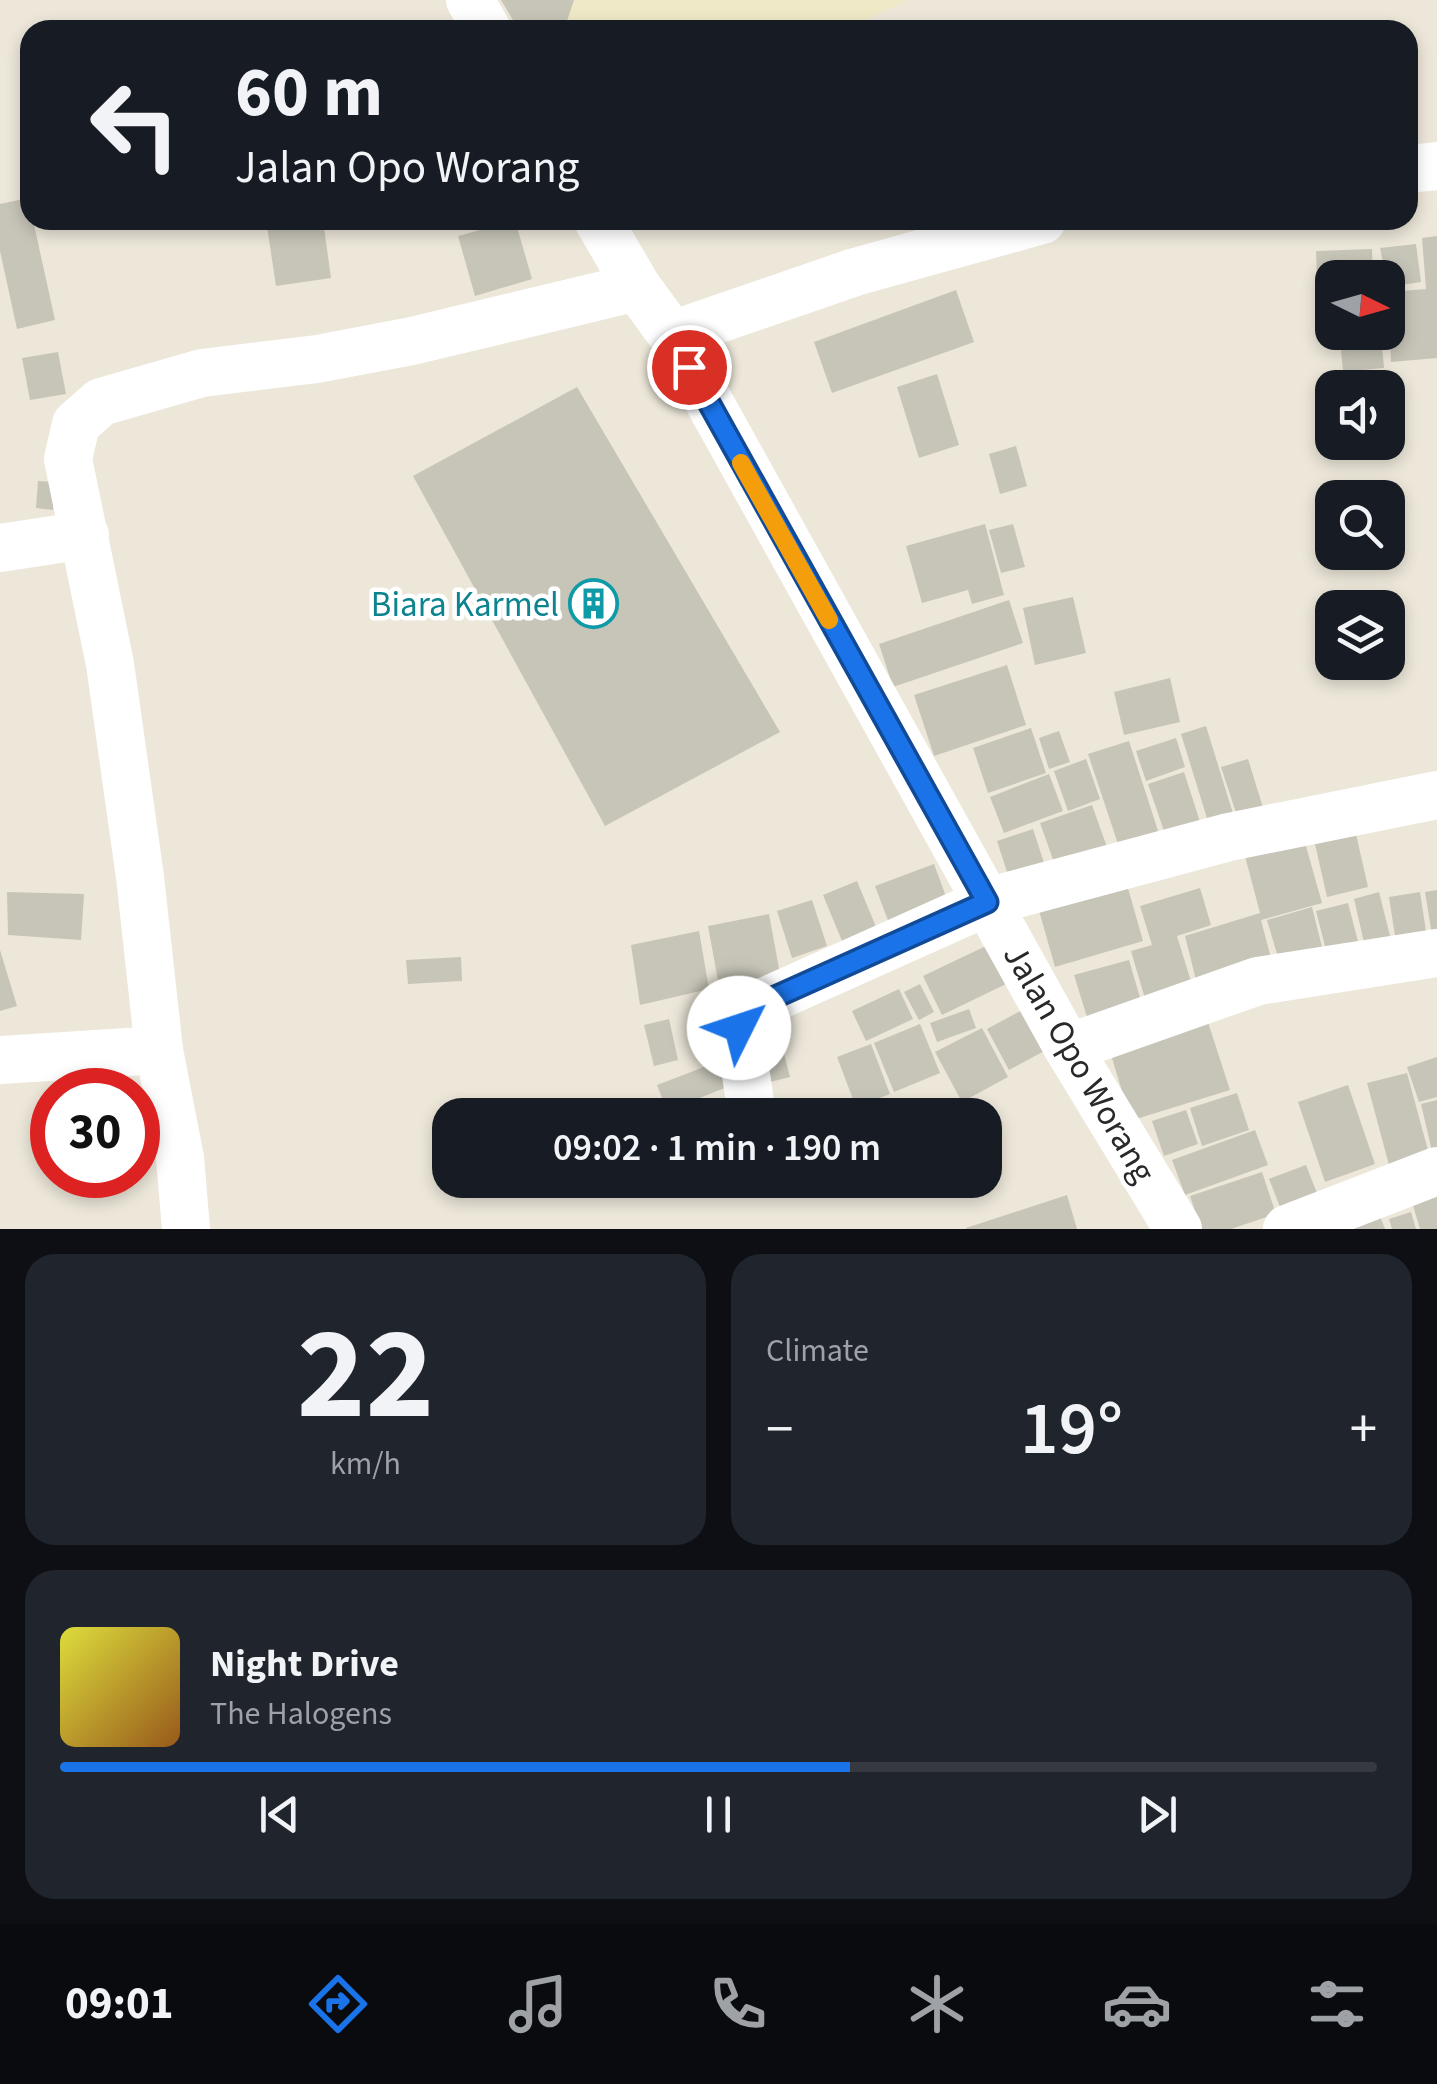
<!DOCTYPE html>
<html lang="en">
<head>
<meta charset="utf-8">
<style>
	body { margin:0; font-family:"Source Sans 3",sans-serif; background:#20242c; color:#f1f3f6; height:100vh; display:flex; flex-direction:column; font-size:38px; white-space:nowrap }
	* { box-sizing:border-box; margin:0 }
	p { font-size:32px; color:#9ea1a6 }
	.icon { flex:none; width:55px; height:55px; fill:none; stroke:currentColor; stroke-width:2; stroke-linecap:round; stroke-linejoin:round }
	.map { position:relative; height:1229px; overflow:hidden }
	.side { display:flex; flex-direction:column; gap:25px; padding:25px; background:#0d0f14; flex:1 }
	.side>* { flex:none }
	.guide { position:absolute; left:20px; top:20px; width:1398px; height:210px; border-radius:30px; box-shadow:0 5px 15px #0003; background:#171b24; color:#f1f3f6; overflow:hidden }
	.needle { width:65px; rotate:95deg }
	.tools { position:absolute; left:1315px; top:260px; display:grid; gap:20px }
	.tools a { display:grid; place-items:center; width:90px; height:90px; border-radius:20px; background:#171b24; box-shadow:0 5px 15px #0003; font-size:50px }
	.speed { position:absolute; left:30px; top:1068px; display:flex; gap:20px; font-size:50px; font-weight:700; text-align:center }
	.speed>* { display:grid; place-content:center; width:130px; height:130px; border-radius:50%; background:#171b24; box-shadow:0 5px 15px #0003; line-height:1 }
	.speed .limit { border:15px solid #d22; background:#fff; color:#111 }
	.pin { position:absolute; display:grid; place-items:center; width:85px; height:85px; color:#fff; margin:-42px; border:5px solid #fff; border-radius:50%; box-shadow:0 2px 10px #0007 }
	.me { position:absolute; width:110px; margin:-55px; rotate:49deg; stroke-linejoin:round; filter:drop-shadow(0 0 8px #0008) }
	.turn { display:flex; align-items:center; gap:35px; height:210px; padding:0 50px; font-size:45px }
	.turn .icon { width:130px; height:130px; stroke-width:2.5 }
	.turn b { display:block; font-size:70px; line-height:85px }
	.big { font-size:75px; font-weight:600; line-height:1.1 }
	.side .widget { flex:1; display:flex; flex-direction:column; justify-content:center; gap:15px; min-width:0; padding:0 35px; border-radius:30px; background:#20242c }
	.side .dial { align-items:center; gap:0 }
	.dial b { font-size:130px; line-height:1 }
	.song { display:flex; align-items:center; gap:30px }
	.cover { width:120px; height:120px; border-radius:15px; background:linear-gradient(135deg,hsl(60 70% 55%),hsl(30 70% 35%)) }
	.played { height:10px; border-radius:5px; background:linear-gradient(90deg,#1a73e8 60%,#363941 60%) }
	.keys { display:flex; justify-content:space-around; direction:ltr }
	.heat { display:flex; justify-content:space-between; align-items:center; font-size:55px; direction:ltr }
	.side .tiles { flex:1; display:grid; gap:25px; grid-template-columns:1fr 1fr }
	.widget:last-child { grid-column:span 2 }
	.trip { position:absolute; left:432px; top:1098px; width:570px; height:100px; border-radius:30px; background:#171b24; box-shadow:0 5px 15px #0003; font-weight:600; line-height:100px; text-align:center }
	.menu { display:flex; height:160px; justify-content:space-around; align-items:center; background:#090b0e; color:#9ea1a6 }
	.menu .icon { width:70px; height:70px }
	.menu .on { color:#1a73e8 }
	.menu b { font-size:45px; color:#f1f3f6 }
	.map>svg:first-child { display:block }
</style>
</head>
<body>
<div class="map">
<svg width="1437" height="1229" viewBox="0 0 1437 1229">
	<rect width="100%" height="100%" fill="#ece7d9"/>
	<polygon fill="#f0e9c7" points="506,0 908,0 845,30 524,30"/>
	<g fill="#c7c5b8">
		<polygon points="501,0 574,0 564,30 519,30"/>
		<polygon points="28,198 30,220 33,220 55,320 17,329 0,251 0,204"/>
		<polygon points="266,220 323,220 331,278 276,286"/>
		<polygon points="515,220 532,279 475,296 458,236"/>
		<polygon points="1437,236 1437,358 1391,362 1388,292 1426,289 1422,238"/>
		<polygon points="1416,244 1421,282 1388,287 1380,248"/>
		<polygon points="1372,249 1373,278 1332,278 1332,326 1319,326 1316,251"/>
		<polygon points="956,290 974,342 832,393 814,342"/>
		<polygon points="1381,336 1384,368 1343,372 1340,340"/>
		<polygon points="58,352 66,394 30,400 22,358"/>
		<polygon points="937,374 959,445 919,458 897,387"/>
		<polygon points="577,387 780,732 605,826 413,476"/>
		<polygon points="1016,446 1027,486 1000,494 989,454"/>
		<polygon points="38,481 55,482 53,510 36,508"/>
		<polygon points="985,524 1004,595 972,604 968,590 922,603 906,546"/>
		<polygon points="1013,524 1025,567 1001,573 989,530"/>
		<polygon points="1073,597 1086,653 1035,665 1023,608"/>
		<polygon points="1009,600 1023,643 893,687 879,644"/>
		<polygon points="1007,665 1026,725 934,756 914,695"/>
		<polygon points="1170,678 1180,722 1124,735 1114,692"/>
		<polygon points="1206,726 1235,820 1210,828 1181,734"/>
		<polygon points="1031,728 1046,773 988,793 973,748"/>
		<polygon points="1059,731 1070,762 1049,769 1039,738"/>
		<polygon points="1176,738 1185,767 1146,781 1136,751"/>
		<polygon points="1129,741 1160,837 1120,850 1088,754"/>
		<polygon points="1086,759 1100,799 1068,811 1054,771"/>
		<polygon points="1248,759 1265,814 1239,822 1221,767"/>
		<polygon points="1184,772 1202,828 1167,840 1148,784"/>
		<polygon points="1049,774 1063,811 1004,833 990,797"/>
		<polygon points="1092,805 1108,850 1056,868 1040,823"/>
		<polygon points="1033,829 1046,869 1010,881 997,841"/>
		<polygon points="1356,834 1368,887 1327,897 1315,844"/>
		<polygon points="1304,839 1322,903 1261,920 1273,966 1197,984 1185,936 1260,913 1245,856"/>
		<polygon points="934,864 948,902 889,923 875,886"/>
		<polygon points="857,881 881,939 847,953 823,895"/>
		<polygon points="1126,881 1143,941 1055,967 1038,907"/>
		<polygon points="1200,888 1211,925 1177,936 1193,988 1146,1002 1131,951 1152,945 1140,906"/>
		<polygon points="1437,890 1437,940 1433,941 1425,892"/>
		<polygon points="7,892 84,894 81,940 8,935"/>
		<polygon points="1379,892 1392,944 1366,951 1354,899"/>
		<polygon points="1420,892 1427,938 1396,942 1389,897"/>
		<polygon points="812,900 827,946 792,958 777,911"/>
		<polygon points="1348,903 1360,949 1328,958 1316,911"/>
		<polygon points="1312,907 1326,963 1283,974 1267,920"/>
		<polygon points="769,914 780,974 719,986 708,926"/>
		<polygon points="699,931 709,989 640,1005 631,945"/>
		<polygon points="988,945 1006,984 942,1015 923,976"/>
		<polygon points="0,950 17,1006 0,1011"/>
		<polygon points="461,957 462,981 408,984 406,960"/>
		<polygon points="1129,960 1141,1001 1087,1017 1074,975"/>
		<polygon points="920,984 934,1012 919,1020 904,992"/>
		<polygon points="899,989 913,1019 866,1041 852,1011"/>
		<polygon points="1026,1008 1048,1049 1009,1070 987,1029"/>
		<polygon points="969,1009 976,1028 937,1042 930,1023"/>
		<polygon points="1205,1013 1230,1090 1136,1119 1122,1091 1108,1045"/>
		<polygon points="669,1019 678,1060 654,1066 644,1025"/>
		<polygon points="920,1024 940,1073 894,1092 874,1043"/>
		<polygon points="982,1028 1008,1077 962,1102 935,1052"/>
		<polygon points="871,1044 890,1094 856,1107 837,1057"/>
		<polygon points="782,1046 790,1077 762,1084 755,1052"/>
		<polygon points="1437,1057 1437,1097 1419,1102 1407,1067"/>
		<polygon points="717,1062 727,1087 667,1111 657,1085"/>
		<polygon points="1407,1073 1429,1154 1389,1165 1367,1083"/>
		<polygon points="1348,1085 1375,1164 1325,1182 1298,1102"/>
		<polygon points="1237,1093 1249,1130 1202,1146 1190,1108"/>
		<polygon points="1437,1100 1437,1149 1432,1151 1421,1104"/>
		<polygon points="1186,1110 1198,1144 1164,1156 1152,1121"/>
		<polygon points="1255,1130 1268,1165 1185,1195 1172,1160"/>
		<polygon points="1306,1165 1317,1193 1280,1207 1269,1179"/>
		<polygon points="1262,1172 1276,1214 1231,1229 1201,1229 1190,1196"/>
		<polygon points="1067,1195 1077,1229 966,1229 966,1228"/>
		<polygon points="1437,1195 1437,1229 1420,1229 1412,1202"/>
		<polygon points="1378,1211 1385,1229 1335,1229"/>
		<polygon points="1411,1212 1416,1229 1392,1229 1389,1219"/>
	</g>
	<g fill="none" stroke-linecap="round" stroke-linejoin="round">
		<g stroke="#fff" stroke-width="48">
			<polyline points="470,0 487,30"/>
			<polyline points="1408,169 1437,166"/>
			<polyline points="598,220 637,287 672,335 1068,1048 1178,1229"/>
			<polyline points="672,335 855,272 1042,220"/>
			<polyline points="0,548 85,535"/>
			<polyline points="1068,1048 1258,981 1437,953"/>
			<polyline points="0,1060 159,1050"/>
			<polyline points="752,1115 739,1027 741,1017 746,1010 987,902 1229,837 1437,795"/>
			<polyline points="186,1229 180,1158 159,1050 140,877 110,664 68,459 76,424 101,402 202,373 317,359 412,341 637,287"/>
			<polyline points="1287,1229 1437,1171"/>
		</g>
	</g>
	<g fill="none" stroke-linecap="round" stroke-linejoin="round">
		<defs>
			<polyline id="route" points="689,367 987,902 746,1010 741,1017 739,1028"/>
		</defs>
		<use href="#route" stroke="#114b97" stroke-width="25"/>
		<use href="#route" stroke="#1a73e8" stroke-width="18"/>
		<polyline stroke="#f59e0b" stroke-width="18" points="741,463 829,620"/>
	</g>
	<defs>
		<symbol id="building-ring" viewBox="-11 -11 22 22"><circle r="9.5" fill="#fff" stroke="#0f9aa8" stroke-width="1.5"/><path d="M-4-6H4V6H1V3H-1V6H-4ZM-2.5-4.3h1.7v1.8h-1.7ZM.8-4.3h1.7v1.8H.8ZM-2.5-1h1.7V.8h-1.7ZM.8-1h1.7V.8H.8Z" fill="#0f9aa8"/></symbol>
	</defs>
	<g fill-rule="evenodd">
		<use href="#building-ring" x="566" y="576" width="55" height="55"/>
	</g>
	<g text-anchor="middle" stroke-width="9" stroke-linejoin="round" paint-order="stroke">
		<g font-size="35" fill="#0d838f" stroke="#fff" text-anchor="end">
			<text x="559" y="616">Biara Karmel</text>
		</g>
		<g font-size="35" fill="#292929" stroke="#fff">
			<text transform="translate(1080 1063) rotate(60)" y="12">Jalan Opo Worang</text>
		</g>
	</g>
</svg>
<div class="tools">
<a><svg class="needle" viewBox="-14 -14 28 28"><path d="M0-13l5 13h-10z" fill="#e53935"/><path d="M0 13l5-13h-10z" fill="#9ea1a6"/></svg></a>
<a><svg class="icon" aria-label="sound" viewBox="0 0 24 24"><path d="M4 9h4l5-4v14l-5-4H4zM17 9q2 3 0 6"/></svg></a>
<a><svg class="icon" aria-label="search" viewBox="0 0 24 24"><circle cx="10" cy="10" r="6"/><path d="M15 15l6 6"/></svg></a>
<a><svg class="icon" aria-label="layers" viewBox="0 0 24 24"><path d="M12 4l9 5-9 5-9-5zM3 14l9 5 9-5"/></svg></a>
</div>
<div class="speed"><div class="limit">30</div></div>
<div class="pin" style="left:689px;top:367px;background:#d93025"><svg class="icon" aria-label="arrive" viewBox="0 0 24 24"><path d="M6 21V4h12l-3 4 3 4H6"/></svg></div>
<svg class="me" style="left:739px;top:1028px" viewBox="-20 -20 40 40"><circle r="19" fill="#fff"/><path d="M0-13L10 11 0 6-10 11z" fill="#1a73e8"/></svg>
<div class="trip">09:02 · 1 min · 190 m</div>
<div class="guide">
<div class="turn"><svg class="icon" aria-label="left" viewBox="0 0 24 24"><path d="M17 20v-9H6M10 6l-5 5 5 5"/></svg><div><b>60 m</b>Jalan Opo Worang</div></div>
</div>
</div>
<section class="side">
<div class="tiles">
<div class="widget dial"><b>22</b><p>km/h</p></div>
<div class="widget"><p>Climate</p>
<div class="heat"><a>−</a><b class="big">19°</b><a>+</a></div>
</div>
<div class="widget">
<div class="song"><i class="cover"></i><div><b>Night Drive</b><p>The Halogens</p></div></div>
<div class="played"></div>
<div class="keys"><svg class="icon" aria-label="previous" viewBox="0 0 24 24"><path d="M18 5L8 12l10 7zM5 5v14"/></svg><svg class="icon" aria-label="pause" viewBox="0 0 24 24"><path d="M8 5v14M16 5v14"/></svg><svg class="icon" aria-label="next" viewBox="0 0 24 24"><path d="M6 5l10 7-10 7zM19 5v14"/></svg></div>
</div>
</div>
</section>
<nav class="menu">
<b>09:01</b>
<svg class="icon on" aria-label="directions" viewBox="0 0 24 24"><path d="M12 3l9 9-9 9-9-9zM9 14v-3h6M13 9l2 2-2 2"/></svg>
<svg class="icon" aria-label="music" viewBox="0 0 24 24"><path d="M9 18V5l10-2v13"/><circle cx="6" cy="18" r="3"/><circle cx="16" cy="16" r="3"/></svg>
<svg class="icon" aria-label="phone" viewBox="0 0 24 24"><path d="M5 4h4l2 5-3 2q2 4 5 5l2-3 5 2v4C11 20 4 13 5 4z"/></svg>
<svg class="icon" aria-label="climate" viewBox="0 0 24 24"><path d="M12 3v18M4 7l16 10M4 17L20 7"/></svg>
<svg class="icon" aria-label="car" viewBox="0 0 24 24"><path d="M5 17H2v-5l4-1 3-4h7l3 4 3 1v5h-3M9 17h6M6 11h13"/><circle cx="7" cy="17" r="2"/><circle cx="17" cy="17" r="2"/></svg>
<svg class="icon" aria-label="filters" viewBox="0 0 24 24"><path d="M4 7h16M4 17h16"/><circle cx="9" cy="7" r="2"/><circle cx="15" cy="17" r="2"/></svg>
</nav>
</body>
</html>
